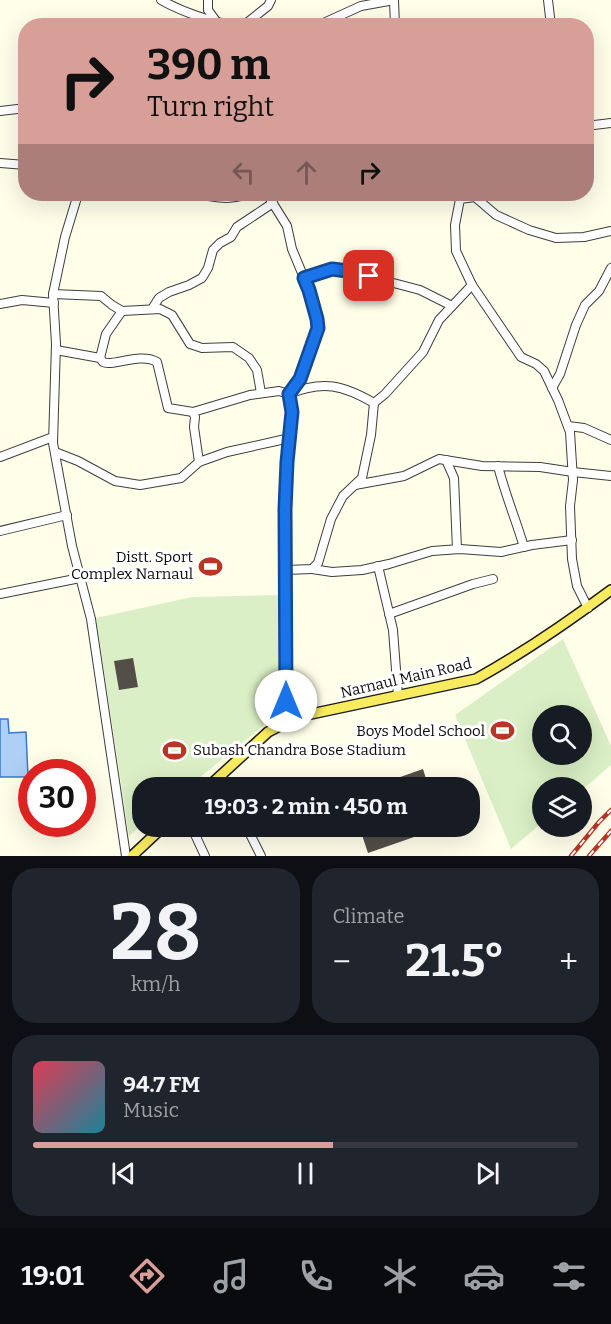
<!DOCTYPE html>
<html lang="en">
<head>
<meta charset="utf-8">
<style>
	body { margin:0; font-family:Bitter,serif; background:#20242c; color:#f1f3f6; height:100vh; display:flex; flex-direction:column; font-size:22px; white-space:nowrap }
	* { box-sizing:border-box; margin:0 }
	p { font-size:20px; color:#9ea1a6 }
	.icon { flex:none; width:33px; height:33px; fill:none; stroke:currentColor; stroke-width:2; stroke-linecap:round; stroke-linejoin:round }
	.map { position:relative; height:856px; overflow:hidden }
	.panel { display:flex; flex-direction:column; gap:12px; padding:12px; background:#0d0f14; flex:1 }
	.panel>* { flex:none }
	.banner { position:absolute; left:18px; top:18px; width:576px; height:183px; border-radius:24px; box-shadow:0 6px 24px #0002; background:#d89e98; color:#111; overflow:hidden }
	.buttons { position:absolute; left:532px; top:705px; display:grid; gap:12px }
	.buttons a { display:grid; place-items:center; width:60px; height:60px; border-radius:50%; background:#171b24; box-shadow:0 6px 24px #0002; font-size:30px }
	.speed { position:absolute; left:18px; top:759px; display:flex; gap:12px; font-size:30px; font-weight:700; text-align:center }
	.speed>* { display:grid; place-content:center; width:78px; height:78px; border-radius:50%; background:#171b24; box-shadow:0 6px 24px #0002; line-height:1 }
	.speed .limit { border:9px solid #d22; background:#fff; color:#111 }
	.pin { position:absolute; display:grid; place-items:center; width:51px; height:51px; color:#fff; margin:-26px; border-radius:12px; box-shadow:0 3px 9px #0006 }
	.me { position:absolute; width:66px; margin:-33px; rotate:0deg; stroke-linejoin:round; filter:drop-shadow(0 0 4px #0008) }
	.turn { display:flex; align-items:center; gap:21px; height:126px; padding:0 30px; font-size:27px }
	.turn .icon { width:78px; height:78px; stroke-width:2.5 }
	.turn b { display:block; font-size:42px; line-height:51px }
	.lanes { display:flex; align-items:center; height:57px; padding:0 30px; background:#0003; justify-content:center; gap:30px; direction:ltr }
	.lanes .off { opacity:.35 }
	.big { font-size:45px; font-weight:700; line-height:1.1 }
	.panel .tile { flex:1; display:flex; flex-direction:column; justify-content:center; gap:9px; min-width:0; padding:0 21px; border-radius:24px; background:#20242c }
	.panel .dial { align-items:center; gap:0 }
	.dial b { font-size:78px; line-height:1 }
	.song { display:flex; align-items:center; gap:18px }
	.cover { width:72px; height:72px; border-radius:9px; background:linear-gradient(135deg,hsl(350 70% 55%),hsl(190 70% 35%)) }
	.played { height:6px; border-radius:3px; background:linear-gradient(90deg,#d89e98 55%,#363941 55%) }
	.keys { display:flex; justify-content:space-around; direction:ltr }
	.heat { display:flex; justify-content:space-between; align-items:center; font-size:33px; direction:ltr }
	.panel .tiles { flex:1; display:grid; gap:12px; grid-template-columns:1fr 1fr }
	.tile:last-child { grid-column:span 2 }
	.trip { position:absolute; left:132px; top:777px; width:348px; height:60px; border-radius:24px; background:#171b24; box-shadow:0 6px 24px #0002; font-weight:700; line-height:60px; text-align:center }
	.menu { display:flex; height:96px; justify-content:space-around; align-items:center; background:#090b0e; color:#9ea1a6 }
	.menu .icon { width:42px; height:42px }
	.menu .current { color:#d89e98 }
	.menu b { font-size:27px; color:#f1f3f6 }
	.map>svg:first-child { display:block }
</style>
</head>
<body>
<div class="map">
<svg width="611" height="856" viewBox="0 0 611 856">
	<rect width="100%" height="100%" fill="#fffee9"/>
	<g fill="#daefc5" fill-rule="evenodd">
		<polygon points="278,595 279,713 188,787 142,788 142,825 129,836 96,618 192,597"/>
		<path d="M563,639L611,746V765L582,790V788H543V822L511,849L455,715ZM543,716H582V754H543Z"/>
	</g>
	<polygon fill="#aed0f6" stroke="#3678cc" stroke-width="1.5" points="0,719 8,719 9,733 26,732 28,777 0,777"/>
	<g fill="#534e47">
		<polygon points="133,658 138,687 119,690 114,661"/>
		<polygon points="423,769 429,788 372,788 372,787"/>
		<polygon points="359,826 443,826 443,827 368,853"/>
	</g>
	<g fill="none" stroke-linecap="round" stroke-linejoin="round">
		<defs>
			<g id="minor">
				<path d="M161,0C182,12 212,22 236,26"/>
				<polyline points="208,0 208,10 216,21"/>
				<polyline points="394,0 395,26"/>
				<polyline points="548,0 551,26"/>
				<polyline points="243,26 268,6 271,0"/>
				<polyline points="317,26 361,6 394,0"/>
				<polyline points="451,26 465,26"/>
				<polyline points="0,111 26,108"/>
				<polyline points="586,126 611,123"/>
				<polyline points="0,163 26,165"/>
				<polyline points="78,194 65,237 53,294 56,344 53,443 72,546 91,619 126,856"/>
				<path d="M197,194C213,197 231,201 246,194"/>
				<polyline points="476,194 475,197 460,199 455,225 456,251 472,285 521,357 536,364 544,371 558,400 570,432 573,480 570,506 572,559 577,586 588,608"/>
				<polyline points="475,197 496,215 529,230 556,238 584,237 611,231"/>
				<polyline points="304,278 332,269 348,271 420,290 452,306"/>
				<polyline points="53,294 101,296 112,305 122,311 160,309 172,315 190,344 202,348 233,347 249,358 257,370 261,393"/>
				<polyline points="0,304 22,300 54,303"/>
				<polyline points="152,309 159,298 169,292 189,285 202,278 208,268 213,250 220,243 231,237 237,227 273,203"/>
				<path d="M56,350L100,358C101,359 102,361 103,362C112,367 141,352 157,362L168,408L193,412"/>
				<polyline points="100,358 106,334 122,311"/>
				<polyline points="552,388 560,374 576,325 585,305 599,291 611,268"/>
				<polyline points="568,426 584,428 611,440"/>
				<polyline points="55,452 78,461 115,481 140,485 181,478 199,462 227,452 290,438"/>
				<polyline points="0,457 53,437"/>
				<polyline points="446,460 454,478 457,549"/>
				<polyline points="199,462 194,427 195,417 193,412 250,395 279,391 289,394 300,379 318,328 317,319 309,290 292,249 287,226 267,194"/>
				<path d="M498,466C505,494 516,520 524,547"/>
				<polyline points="355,485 404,476 439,459 482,466 540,467 573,472 611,476"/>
				<polyline points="0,531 67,515"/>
				<polyline points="378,566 393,630 398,696"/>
				<polyline points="312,569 332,572 362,570 389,564 432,551 460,549 501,552 532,545 572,540"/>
				<polyline points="286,570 312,569 318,563 331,519 343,496 362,478 371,435 374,403"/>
				<polyline points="0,594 80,578"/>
				<polyline points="389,614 473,584 493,579"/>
				<path d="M286,723L285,509L287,462L292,412L289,394C323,380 343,385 374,403L385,394L423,352L439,320L472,285"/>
				<polyline points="221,775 227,788"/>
				<polyline points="191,826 205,856"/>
				<polyline points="246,826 261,856"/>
			</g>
			<g id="major">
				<path d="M207,788L268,732L297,717L476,679C523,653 568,622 611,590"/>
				<polyline points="132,856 164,826"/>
			</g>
		</defs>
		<use href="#minor" stroke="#3e3e3e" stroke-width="10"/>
		<use href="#major" stroke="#1c1c1c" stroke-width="12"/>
		<use href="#minor" stroke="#fff" stroke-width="8"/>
		<use href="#major" stroke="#f8eb60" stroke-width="9"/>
		<defs>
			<g id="rail">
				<polyline points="571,856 599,822 611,810"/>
				<polyline points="589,856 611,831"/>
			</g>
		</defs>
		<use href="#rail" stroke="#b93524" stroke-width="4.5"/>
		<use href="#rail" stroke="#fff" stroke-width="2" stroke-dasharray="7" stroke-linecap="butt"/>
	</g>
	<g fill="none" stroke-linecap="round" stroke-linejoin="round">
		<defs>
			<polyline id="route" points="286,701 285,509 287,462 292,412 289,394 300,379 318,328 317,319 309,290 304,278 332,269 348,271 369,276"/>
		</defs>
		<use href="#route" stroke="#114b97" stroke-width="15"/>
		<use href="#route" stroke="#1a73e8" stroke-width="10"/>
	</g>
	<defs>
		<symbol id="stadium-bare" viewBox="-9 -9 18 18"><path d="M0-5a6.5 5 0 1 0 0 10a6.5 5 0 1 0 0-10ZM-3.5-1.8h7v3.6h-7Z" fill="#b93524" stroke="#fff" stroke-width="2.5" paint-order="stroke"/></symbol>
	</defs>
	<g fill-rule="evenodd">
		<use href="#stadium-bare" x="194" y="550" width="33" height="33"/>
		<use href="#stadium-bare" x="486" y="714" width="33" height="33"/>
		<use href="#stadium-bare" x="158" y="734" width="33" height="33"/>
	</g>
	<g text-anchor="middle" stroke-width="6" stroke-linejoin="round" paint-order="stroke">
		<g font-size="15" fill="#0b0b0b" stroke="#fff" text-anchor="end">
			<text x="193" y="562">Distt. Sport<tspan x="193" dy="17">Complex Narnaul</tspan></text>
			<text x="485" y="736">Boys Model School</text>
			<text x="193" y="755" text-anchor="start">Subash Chandra Bose Stadium</text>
		</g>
		<g font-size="15" fill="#0b0b0b" stroke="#fff">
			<text transform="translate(406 678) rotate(-13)" y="5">Narnaul Main Road</text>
		</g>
	</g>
</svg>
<div class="buttons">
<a><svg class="icon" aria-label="search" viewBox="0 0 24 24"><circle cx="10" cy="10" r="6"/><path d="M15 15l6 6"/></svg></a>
<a><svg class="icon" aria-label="layers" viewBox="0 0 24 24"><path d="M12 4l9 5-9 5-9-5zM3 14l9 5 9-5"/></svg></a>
</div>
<div class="speed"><div class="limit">30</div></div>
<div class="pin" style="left:369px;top:276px;background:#d93025"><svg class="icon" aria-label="arrive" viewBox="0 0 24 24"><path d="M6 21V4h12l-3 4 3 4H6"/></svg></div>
<svg class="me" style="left:286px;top:701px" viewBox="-20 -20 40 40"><circle r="19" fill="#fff"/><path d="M0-13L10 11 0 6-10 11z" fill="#1a73e8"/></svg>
<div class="trip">19:03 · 2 min · 450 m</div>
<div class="banner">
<div class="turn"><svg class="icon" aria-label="right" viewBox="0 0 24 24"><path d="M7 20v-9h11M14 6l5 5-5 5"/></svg><div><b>390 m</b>Turn right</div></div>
<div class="lanes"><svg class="icon off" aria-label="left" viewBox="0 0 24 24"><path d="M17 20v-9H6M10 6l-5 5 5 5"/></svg><svg class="icon off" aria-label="ahead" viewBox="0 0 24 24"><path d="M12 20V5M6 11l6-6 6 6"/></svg><svg class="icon" aria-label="right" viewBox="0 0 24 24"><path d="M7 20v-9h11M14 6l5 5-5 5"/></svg></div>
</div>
</div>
<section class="panel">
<div class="tiles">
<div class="tile dial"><b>28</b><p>km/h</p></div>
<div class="tile"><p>Climate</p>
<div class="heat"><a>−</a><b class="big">21.5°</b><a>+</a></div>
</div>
<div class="tile">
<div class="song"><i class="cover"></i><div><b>94.7 FM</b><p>Music</p></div></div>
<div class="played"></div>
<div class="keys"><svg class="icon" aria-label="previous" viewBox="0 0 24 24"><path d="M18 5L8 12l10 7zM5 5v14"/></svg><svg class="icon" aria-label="pause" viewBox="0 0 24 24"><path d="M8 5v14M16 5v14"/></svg><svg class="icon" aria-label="next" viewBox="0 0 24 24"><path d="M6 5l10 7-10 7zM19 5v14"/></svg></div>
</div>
</div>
</section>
<nav class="menu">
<b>19:01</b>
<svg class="icon current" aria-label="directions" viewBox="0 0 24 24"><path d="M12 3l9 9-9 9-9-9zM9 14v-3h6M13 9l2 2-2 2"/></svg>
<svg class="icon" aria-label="music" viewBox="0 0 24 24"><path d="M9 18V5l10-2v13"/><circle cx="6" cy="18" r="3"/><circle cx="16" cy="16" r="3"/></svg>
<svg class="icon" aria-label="phone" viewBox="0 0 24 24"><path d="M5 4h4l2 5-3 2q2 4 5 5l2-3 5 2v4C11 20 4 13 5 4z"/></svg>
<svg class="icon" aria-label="climate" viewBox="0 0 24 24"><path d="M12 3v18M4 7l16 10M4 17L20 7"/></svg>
<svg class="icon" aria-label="car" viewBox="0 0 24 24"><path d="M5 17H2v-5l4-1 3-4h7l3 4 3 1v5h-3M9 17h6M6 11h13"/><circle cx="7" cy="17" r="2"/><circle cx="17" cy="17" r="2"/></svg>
<svg class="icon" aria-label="filters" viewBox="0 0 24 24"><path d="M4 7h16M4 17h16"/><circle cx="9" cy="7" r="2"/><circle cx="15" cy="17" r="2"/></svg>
</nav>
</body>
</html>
